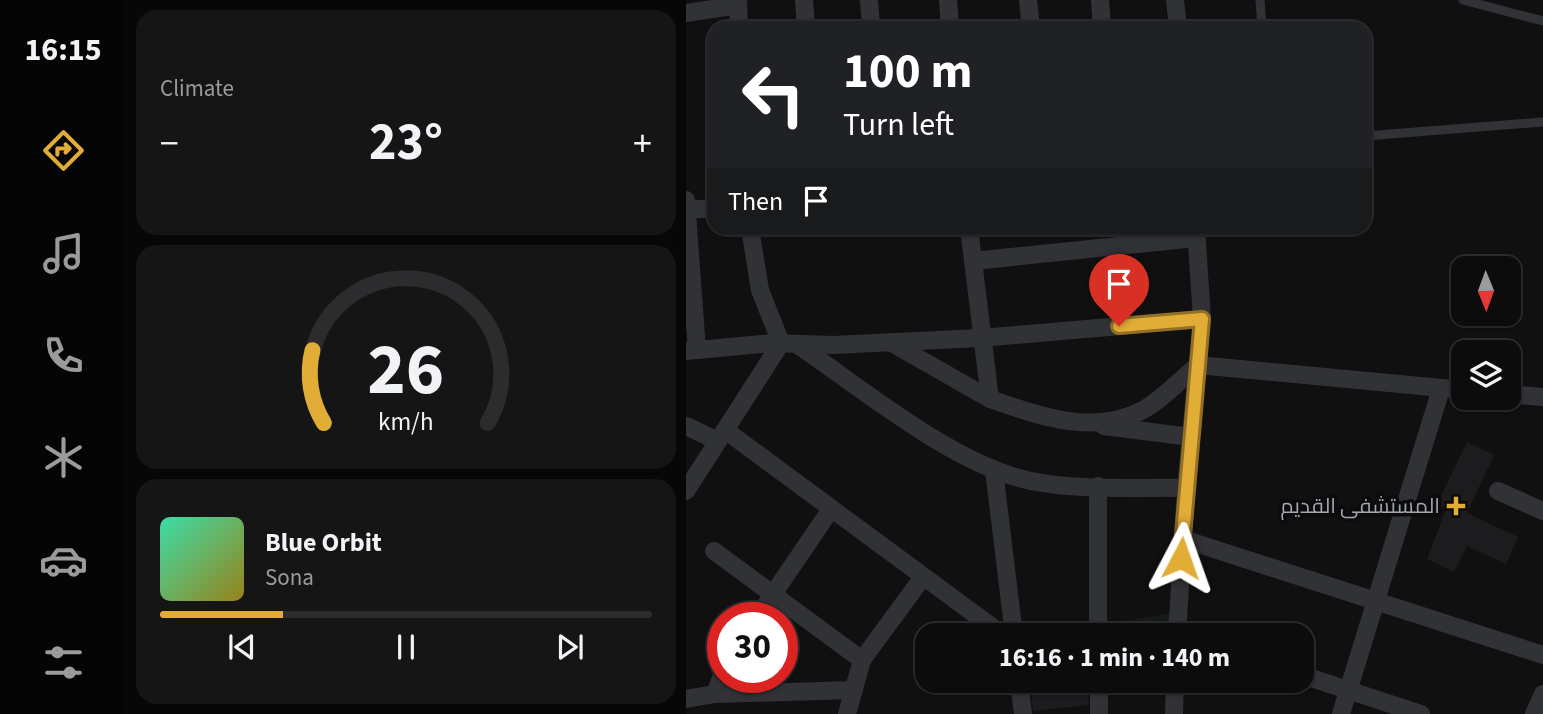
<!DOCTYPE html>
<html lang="en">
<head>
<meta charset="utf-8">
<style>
	body { margin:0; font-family:"Source Sans 3",Cairo,sans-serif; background:#151516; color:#f1f3f6; height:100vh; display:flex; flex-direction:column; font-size:26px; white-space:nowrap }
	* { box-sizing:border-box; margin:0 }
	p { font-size:23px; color:#9a9b9d }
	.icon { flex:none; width:38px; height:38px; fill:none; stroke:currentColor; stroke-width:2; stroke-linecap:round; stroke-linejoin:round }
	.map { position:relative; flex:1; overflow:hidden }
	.drawer { display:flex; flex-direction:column; gap:10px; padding:10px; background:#070707; width:560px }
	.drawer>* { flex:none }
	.banner { position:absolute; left:21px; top:21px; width:665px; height:214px; border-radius:21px; box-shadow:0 2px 5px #0004,0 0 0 2px #2c2c2e; background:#202124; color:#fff; overflow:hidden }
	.needle { width:46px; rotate:179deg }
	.fabs { position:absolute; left:765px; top:256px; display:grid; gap:14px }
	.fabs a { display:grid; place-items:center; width:70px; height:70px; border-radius:14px; background:#0c0c0d; box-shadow:0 2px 5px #0004,0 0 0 2px #2c2c2e; font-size:35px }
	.speed { position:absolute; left:21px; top:602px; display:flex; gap:14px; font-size:35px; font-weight:700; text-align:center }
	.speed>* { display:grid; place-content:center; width:91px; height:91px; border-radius:50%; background:#0c0c0d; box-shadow:0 2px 5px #0004,0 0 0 2px #2c2c2e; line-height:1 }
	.speed .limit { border:10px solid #d22; background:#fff; color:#111 }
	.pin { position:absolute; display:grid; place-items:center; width:60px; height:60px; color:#fff; margin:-72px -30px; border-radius:50% 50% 50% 0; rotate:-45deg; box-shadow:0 0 7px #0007 }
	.pin .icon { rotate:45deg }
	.me { position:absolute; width:77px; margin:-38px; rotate:4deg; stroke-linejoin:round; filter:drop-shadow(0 0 5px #0008) }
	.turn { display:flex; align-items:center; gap:24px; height:147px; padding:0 21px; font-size:32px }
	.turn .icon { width:91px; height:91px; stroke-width:2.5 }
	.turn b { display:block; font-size:49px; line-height:60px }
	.then { display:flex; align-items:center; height:66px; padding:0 21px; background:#0003; gap:14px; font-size:26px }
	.big { font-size:52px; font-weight:700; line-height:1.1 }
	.drawer .card { flex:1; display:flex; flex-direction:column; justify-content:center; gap:10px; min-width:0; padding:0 24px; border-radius:21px; background:#151516 }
	.drawer .dial { align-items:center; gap:0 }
	.dial svg { height:182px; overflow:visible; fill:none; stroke:#2c2c2e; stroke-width:7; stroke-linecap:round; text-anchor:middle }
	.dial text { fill:#f1f3f6; stroke:none }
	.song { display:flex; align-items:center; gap:21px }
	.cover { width:84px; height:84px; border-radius:10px; background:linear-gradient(135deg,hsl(160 70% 55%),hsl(50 70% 35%)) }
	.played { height:7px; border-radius:4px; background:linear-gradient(90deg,#e2ad37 25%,#2c2c2e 25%) }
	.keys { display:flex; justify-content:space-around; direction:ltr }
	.heat { display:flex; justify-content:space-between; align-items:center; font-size:38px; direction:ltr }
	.trip { position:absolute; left:229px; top:623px; width:399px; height:70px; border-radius:21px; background:#0c0c0d; box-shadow:0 2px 5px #0004,0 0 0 2px #2c2c2e; font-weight:700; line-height:70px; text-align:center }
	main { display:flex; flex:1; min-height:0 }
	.tab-bar { display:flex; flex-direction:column; width:126px; justify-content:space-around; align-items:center; background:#050505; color:#9a9b9d }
	.tab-bar .icon { width:49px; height:49px }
	.tab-bar .on { color:#e2ad37 }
	.tab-bar b { font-size:32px; color:#f1f3f6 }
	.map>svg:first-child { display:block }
</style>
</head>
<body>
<main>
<nav class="tab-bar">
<b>16:15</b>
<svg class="icon on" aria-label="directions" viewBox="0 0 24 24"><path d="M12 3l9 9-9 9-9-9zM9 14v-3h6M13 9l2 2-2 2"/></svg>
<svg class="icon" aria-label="music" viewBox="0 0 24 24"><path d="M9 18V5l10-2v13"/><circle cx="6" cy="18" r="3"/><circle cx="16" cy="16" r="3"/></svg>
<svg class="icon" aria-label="phone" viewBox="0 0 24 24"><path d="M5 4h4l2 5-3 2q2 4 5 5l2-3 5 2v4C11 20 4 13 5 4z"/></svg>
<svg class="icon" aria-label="climate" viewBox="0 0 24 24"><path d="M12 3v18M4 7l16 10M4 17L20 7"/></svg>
<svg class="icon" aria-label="car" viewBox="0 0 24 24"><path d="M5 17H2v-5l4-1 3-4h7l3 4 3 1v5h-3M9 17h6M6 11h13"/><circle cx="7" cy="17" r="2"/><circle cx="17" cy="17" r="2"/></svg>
<svg class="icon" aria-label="filters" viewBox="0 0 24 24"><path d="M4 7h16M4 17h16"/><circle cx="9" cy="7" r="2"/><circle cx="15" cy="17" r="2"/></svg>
</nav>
<section class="drawer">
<div class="card"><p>Climate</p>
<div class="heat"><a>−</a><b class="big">23°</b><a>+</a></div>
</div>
<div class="card dial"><svg viewBox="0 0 100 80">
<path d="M14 69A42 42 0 1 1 86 69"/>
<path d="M14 69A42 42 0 0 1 9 37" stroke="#e2ad37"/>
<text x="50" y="56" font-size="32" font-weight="700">26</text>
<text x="50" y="72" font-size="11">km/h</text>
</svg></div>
<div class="card">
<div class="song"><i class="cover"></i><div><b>Blue Orbit</b><p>Sona</p></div></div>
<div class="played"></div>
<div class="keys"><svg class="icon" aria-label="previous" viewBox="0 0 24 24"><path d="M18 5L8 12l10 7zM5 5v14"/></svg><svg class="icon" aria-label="pause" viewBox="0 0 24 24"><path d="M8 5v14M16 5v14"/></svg><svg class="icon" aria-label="next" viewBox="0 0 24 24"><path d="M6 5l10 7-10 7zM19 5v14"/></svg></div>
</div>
</section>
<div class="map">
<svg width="857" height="714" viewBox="0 0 857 714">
	<rect width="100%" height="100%" fill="#101011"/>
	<g fill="#1c1c1e">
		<polygon points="781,442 808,455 781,513 832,537 820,564 781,546 768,572 741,559 760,509 751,504"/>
		<polygon points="344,681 400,681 403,705 347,711"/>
	</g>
	<polygon fill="#171b17" points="485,613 483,635 427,635 428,623"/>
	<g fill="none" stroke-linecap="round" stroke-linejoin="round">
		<g stroke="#313236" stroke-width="9">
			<polyline points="574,0 576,28"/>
			<polyline points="777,0 857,21"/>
			<polyline points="679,136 857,122"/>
		</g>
		<g stroke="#313236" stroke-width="18">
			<polyline points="52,0 53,28"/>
			<polyline points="118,0 120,28"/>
			<polyline points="183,0 185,28"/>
			<polyline points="262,0 264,28"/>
			<polyline points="342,0 345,28"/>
			<polyline points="414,0 416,28"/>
			<polyline points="489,0 492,28"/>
			<polyline points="0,13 52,5"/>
			<polyline points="0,200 11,350"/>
			<polyline points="0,210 28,208"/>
			<path d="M283,228L304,399C353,416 408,436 457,410C477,399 495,379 512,365L777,390"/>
			<polyline points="287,261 510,238"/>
			<polyline points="206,343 304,399"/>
			<path d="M112,345C178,390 268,465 345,481C395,491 449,487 500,488"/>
			<polyline points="0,351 86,343 147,345 294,338 516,319"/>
			<polyline points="822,394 857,397"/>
			<polyline points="0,426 32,441"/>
			<polyline points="418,426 505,437"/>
			<polyline points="39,430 317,635"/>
			<polyline points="308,470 328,635"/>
			<polyline points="412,486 412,635"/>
			<polyline points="0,491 95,343 74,290 64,228"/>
			<polyline points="812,491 857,511"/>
			<polyline points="497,539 857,655"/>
			<polyline points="28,551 176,660 161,714"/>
			<polyline points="71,618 145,509"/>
			<polyline points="491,635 500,488 516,319 510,228"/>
			<polyline points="176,660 237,577"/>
			<polyline points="616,675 735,714"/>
			<polyline points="333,681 337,714"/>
			<polyline points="413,681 413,714"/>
			<polyline points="29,694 37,672"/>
			<polyline points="0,699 29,694 168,690"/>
			<polyline points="488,714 489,681"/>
			<polyline points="655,714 755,389"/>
			<polyline points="848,714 857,694"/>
		</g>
	</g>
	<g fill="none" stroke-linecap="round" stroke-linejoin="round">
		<defs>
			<polyline id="route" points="433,326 516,319 495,558"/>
		</defs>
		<use href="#route" stroke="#937024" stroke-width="18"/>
		<use href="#route" stroke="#e2ad37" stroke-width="12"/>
	</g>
	<path fill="#e2ad37" stroke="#0b0b0c" stroke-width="2.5" d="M766.5 495.5h7v7h7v7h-7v7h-7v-7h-7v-7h7z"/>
	<g text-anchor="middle" stroke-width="7" stroke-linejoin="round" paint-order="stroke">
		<g font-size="21" fill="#a2a6b1" stroke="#0b0b0c" text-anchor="end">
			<text x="754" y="513">المستشفى القديم</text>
		</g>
	</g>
</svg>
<div class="fabs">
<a><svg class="needle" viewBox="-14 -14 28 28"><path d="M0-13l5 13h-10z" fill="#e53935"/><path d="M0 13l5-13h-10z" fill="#9a9b9d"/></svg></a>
<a><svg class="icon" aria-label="layers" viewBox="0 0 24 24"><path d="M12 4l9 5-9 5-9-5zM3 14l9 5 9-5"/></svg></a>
</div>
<div class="speed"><div class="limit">30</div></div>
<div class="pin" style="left:433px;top:326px;background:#d93025"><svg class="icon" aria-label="arrive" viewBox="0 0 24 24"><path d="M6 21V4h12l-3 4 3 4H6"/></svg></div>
<svg class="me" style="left:495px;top:558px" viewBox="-20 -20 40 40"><path d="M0-17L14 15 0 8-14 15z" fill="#e2ad37" stroke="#fff" stroke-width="4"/></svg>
<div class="trip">16:16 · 1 min · 140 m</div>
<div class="banner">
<div class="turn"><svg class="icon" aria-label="left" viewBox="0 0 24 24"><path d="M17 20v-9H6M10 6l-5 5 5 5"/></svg><div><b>100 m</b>Turn left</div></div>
<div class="then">Then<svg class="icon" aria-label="arrive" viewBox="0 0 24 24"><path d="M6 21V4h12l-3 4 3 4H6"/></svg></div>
</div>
</div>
</main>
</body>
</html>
